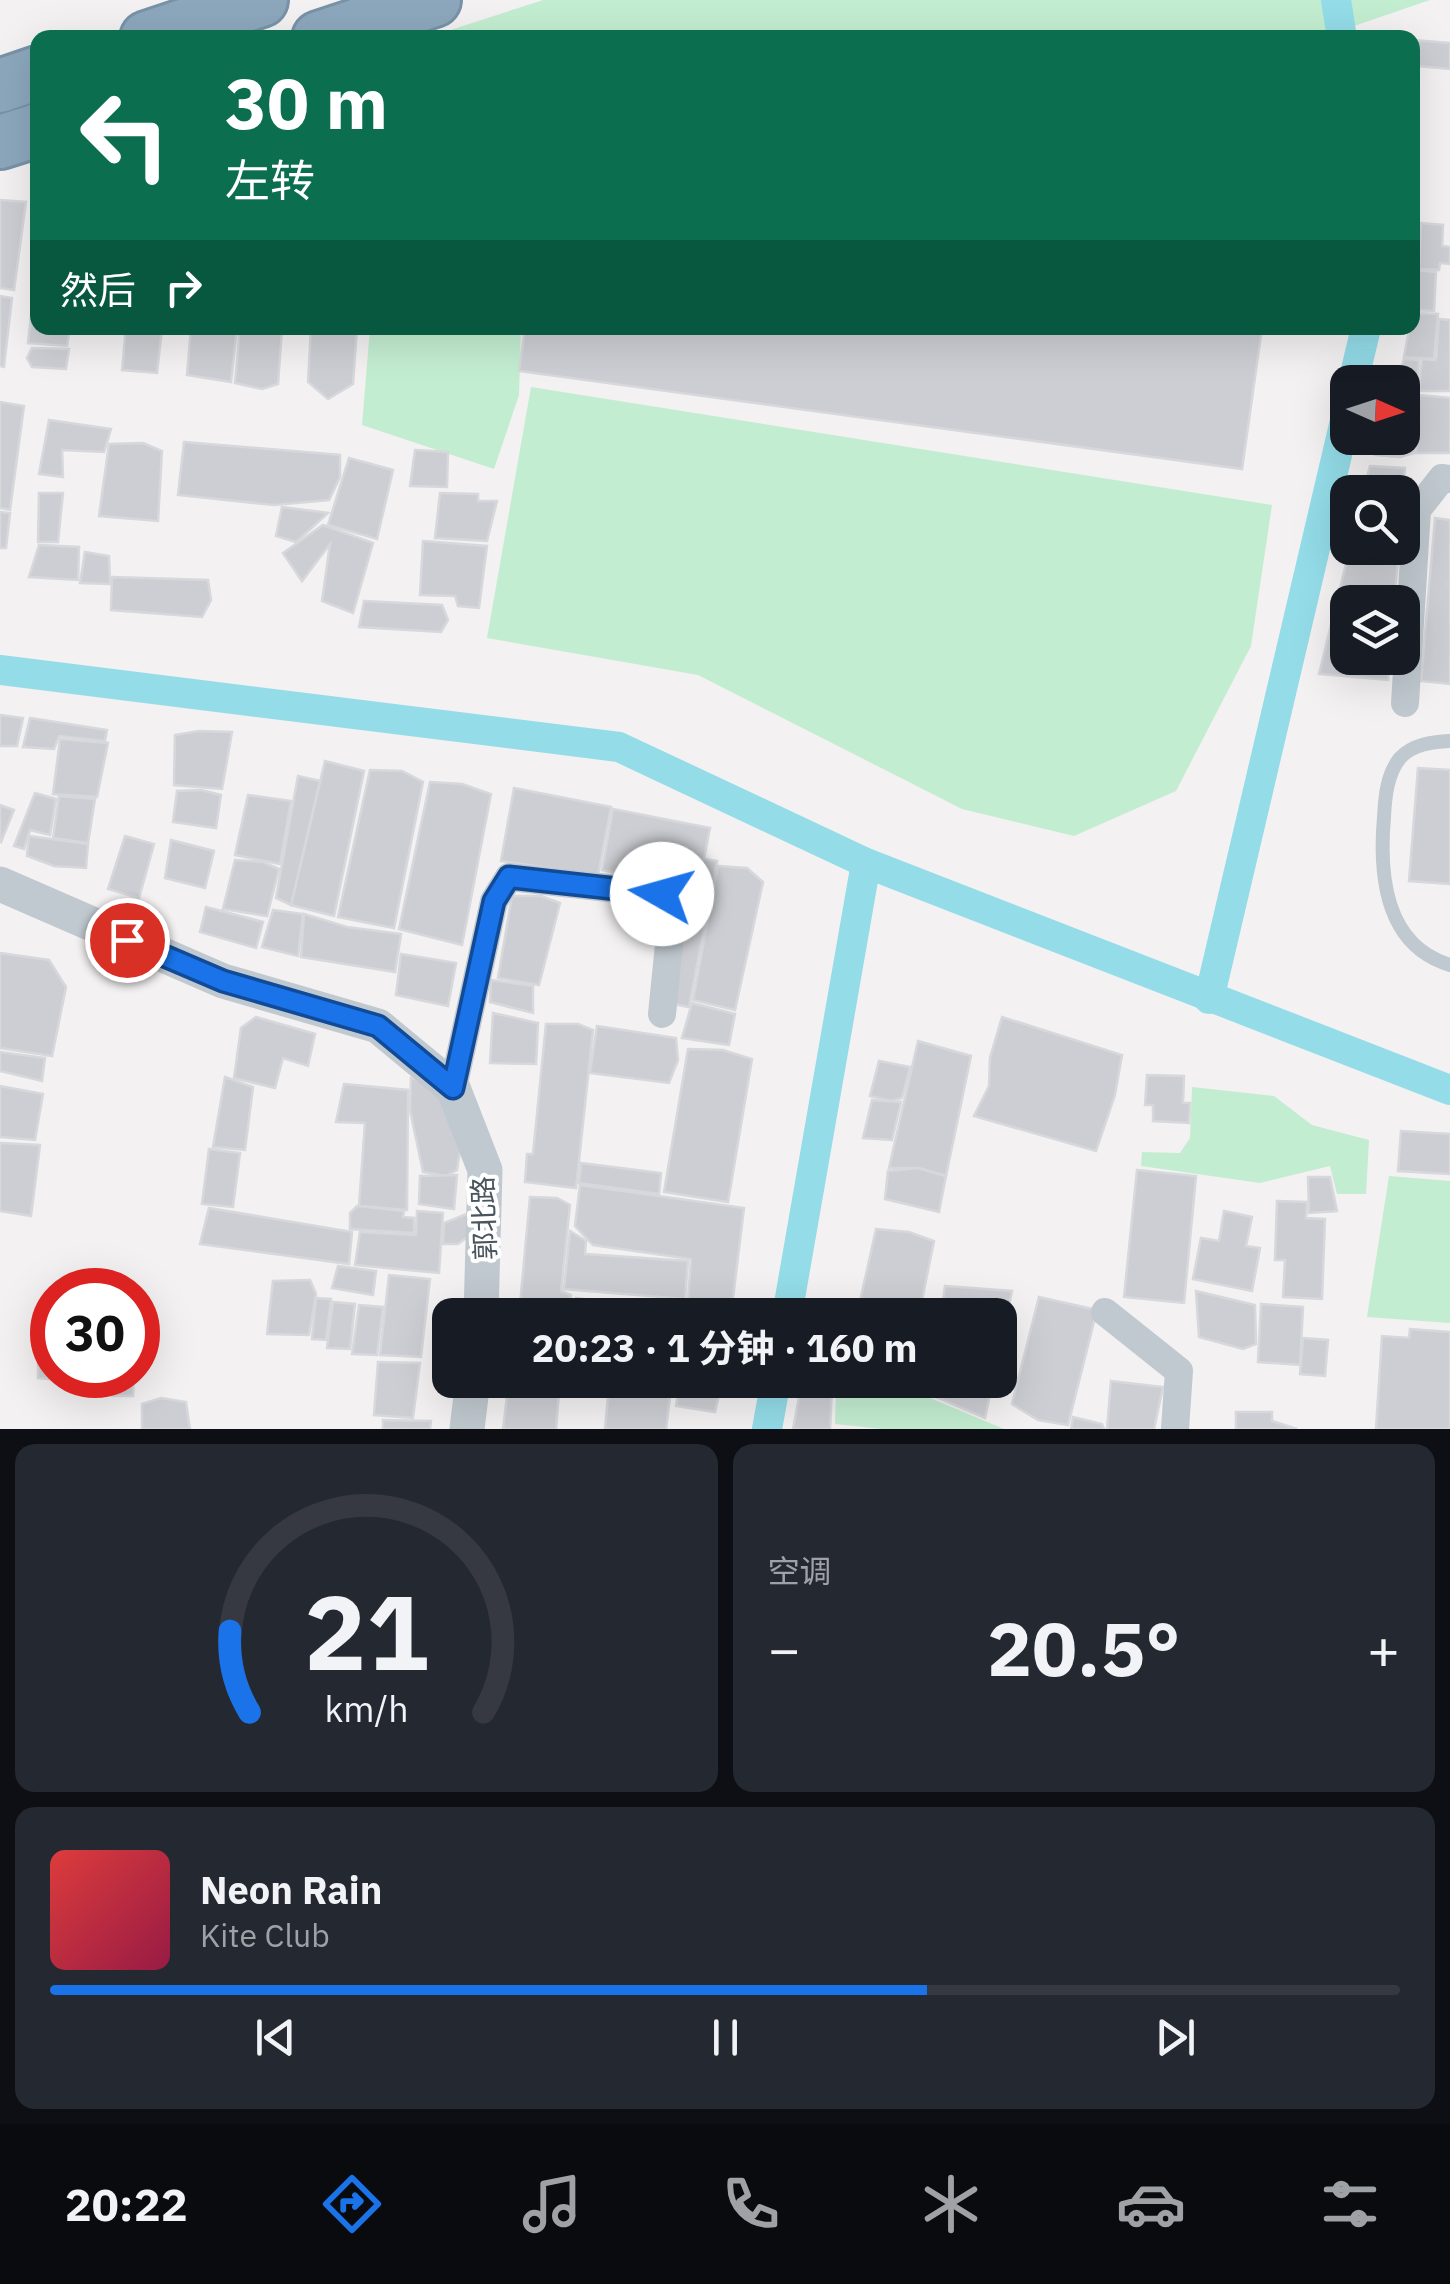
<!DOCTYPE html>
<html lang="zh">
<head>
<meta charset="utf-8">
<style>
	body { margin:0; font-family:"IBM Plex Sans","Noto Sans SC",sans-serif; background:#242831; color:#f1f3f6; height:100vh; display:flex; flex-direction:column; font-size:38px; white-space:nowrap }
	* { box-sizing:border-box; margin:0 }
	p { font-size:32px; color:#9ea1a6 }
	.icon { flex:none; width:55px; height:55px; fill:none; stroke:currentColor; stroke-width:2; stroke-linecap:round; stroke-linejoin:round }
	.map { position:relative; height:1429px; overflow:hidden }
	.sheet { display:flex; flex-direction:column; gap:15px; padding:15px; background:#0d0f14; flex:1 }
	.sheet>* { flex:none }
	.top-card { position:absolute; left:30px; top:30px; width:1390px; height:305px; border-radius:20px; box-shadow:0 10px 40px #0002; background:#0b6e4f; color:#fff; overflow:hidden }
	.needle { width:65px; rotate:93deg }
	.fabs { position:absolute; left:1330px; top:365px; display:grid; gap:20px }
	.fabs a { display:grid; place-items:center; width:90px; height:90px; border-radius:20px; background:#171b24; box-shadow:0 10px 40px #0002; font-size:50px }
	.speed { position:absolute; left:30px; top:1268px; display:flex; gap:20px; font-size:50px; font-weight:700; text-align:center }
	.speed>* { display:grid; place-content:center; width:130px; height:130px; border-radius:50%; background:#171b24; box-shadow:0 10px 40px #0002; line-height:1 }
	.speed .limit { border:15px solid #d22; background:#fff; color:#111 }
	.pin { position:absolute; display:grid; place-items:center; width:85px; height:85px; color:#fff; margin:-42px; border:5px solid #fff; border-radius:50%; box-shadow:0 2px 10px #0007 }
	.me { position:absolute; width:110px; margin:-55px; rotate:277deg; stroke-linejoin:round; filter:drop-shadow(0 0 8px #0008) }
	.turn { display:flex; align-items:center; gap:35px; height:210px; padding:0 30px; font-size:45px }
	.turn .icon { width:130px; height:130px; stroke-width:2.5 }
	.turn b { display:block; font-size:70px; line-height:85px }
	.then { display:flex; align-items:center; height:95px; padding:0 30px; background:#0003; gap:20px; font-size:38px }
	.big { font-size:75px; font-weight:700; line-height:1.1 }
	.sheet .tile { flex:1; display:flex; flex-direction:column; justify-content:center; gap:15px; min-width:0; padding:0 35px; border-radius:20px; background:#242831 }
	.sheet .dial { align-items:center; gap:0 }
	.dial svg { height:260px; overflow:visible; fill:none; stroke:#363941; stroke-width:7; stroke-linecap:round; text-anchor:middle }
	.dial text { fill:#f1f3f6; stroke:none }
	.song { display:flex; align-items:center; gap:30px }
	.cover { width:120px; height:120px; border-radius:15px; background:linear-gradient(135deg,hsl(0 70% 55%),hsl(340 70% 35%)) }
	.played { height:10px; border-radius:5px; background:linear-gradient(90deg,#1a73e8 65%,#363941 65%) }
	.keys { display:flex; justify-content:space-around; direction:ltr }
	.heat { display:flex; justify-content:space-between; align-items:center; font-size:55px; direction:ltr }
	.sheet .tiles { flex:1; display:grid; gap:15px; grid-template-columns:1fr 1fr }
	.tile:last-child { grid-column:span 2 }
	.trip { position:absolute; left:432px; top:1298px; width:585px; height:100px; border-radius:20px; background:#171b24; box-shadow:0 10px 40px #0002; font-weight:700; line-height:100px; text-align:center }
	.tabs { display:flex; height:160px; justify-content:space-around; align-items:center; background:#090b0e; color:#9ea1a6 }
	.tabs .icon { width:70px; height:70px }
	.tabs .on { color:#1a73e8 }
	.tabs b { font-size:45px; color:#f1f3f6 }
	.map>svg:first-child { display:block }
</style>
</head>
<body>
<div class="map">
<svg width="1450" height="1429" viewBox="0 0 1450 1429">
	<rect width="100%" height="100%" fill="#f3f1f2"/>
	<g fill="#c3edd1">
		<polygon points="543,0 1430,0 1319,38 429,37"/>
		<polygon points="370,328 521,328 519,395 494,469 362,425"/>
		<polygon points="531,387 1272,505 1251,646 1176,791 1074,836 962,809 698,675 487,638"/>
		<polygon points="1192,1087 1274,1096 1312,1125 1369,1140 1366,1194 1337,1194 1330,1166 1260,1183 1141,1166 1142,1152 1180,1153 1190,1138"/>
		<polygon points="1389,1176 1450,1181 1450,1323 1367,1317"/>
		<polygon points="873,1380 924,1380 923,1395 1004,1429 883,1429 835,1424 836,1393 870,1398"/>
	</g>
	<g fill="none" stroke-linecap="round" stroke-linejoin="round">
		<g stroke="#93dce8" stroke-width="30">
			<polyline points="1336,0 1342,38"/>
			<polyline points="1353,382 1366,328"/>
			<polyline points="0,670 619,747 866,863 787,1315"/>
			<polyline points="866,863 1450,1090"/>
			<polyline points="1209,999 1348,408"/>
			<polyline points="767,1429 776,1380"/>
		</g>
	</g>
	<g fill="#ccced3" stroke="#d6d8dc" stroke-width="2.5">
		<polygon points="1413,40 1450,43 1450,69 1418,66"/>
		<polygon points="0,200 26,202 14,290 0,288"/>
		<polygon points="1421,223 1443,225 1442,246 1450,247 1450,264 1440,263 1439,270 1419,269"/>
		<polygon points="38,254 38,328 70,328 67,346 28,343"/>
		<polygon points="1413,270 1436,272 1434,311 1412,310"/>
		<polygon points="0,296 12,298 4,367 0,366"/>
		<polygon points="1412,313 1438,314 1434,359 1404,357"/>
		<polygon points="1439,319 1450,320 1450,391 1419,391 1422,359 1436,360"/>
		<polygon points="126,328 162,328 157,373 122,370"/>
		<polygon points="191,328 237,328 231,382 187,375"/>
		<polygon points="240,328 282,328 278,384 262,389 235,383"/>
		<polygon points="311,328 357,328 353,384 328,399 308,382"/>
		<polygon points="525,328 1262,328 1242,469 519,371"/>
		<polygon points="32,348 69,349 66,369 32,367 27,358"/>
		<polygon points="1404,359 1419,360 1414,453 1400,457 1375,455 1380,438 1402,438 1402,382 1397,382"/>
		<polygon points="1419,395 1450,398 1450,453 1416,453"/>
		<polygon points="0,402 24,406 10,510 0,508"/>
		<polygon points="49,420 111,429 104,452 62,450 63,477 39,474"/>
		<polygon points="184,442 340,455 340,477 329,500 274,505 178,495"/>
		<polygon points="143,443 162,451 158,521 99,516 109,444"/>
		<polygon points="415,450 448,452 447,487 410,486"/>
		<polygon points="349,458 393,470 377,539 328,525"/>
		<polygon points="1370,466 1405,468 1402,502 1402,492 1363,492"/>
		<polygon points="39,493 63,493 58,542 38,542"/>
		<polygon points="440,493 478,494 478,501 497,501 487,541 435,538"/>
		<polygon points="282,507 328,513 296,542 276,536"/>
		<polygon points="0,512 10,513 6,548 0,548"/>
		<polygon points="1435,518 1450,520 1450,684 1421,681"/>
		<polygon points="323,525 373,543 353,613 322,601 330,544 302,581 283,553"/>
		<polygon points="423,541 487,546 479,608 458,606 455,596 420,595"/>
		<polygon points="39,545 79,547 78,580 29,577"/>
		<polygon points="1350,548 1399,548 1394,602 1348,602 1348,658 1390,658 1388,680 1319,674"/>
		<polygon points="85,552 109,556 110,584 80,583"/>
		<polygon points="112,577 208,580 211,600 202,617 111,610"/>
		<polygon points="364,601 442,605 448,620 441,632 359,627"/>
		<polygon points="0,715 23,718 17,746 0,746"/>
		<polygon points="30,718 107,730 105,741 59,736 54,749 23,747"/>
		<polygon points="199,731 232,732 222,789 174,785 175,735"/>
		<polygon points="60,739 108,743 97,797 53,794"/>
		<polygon points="325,761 364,771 334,916 291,905"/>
		<polygon points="1418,768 1450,770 1450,884 1409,881"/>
		<polygon points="370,770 402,771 423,782 394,928 338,917"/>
		<polygon points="298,776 320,781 291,905 276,898"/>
		<polygon points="430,782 462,784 491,794 462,945 399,929"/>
		<polygon points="514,788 611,807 598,875 501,861"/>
		<polygon points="201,790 221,795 216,828 173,822 177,791"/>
		<polygon points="35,793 56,799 50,835 30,830 24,849 14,846"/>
		<polygon points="248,795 291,801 280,864 235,855"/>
		<polygon points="59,796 95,799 88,843 53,838"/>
		<polygon points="0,805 14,810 1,842 0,841"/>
		<polygon points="613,809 710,828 704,859 717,861 689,1007 668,1003 690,887 602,870"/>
		<polygon points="29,836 88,844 86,868 54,866 27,856"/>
		<polygon points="125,836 154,844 139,898 108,889"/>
		<polygon points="171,840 214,851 205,888 165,878"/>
		<polygon points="235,860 263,862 279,869 267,916 223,909"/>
		<polygon points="718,866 747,868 763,882 735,1010 693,1000"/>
		<polygon points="512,896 541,896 560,903 539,985 498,978"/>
		<polygon points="206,907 263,922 256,948 200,932"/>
		<polygon points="273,910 303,914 298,956 262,947"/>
		<polygon points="304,914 347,927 401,934 395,972 301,957"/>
		<polygon points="0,953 49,960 66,987 52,1056 0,1048"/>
		<polygon points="401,954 456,963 448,1006 396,995"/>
		<polygon points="491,980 533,986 533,1013 490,1002"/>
		<polygon points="692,1003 735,1014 729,1045 682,1038"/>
		<polygon points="493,1013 538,1023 536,1064 490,1063"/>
		<polygon points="256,1017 315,1034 308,1066 283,1058 275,1088 234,1078 241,1028"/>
		<polygon points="1002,1017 1122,1055 1115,1095 1096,1151 974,1116 989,1086 990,1058"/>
		<polygon points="546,1024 578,1024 593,1030 576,1188 525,1182 527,1154 533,1154"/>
		<polygon points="597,1026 676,1038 678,1060 669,1083 590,1073"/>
		<polygon points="918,1041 971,1056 946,1176 918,1168 889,1168"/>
		<polygon points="688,1049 723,1050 752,1059 728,1202 664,1192"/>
		<polygon points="0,1052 45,1058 42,1081 0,1071"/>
		<polygon points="879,1061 910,1067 902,1098 891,1101 870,1096"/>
		<polygon points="1147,1075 1184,1076 1183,1103 1190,1103 1189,1123 1153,1121 1153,1105 1145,1105"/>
		<polygon points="225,1077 253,1087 245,1150 213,1147"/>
		<polygon points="411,1078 438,1086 461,1145 457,1170 446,1176 423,1172 410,1110"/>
		<polygon points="344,1084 408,1090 407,1210 359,1206 365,1123 336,1122"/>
		<polygon points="0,1086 43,1094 35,1140 0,1137"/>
		<polygon points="872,1100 901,1102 892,1140 863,1138"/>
		<polygon points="1401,1131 1450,1134 1450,1174 1398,1171"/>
		<polygon points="0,1143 40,1145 31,1216 0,1211"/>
		<polygon points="209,1149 240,1153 233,1207 202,1204"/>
		<polygon points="581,1163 661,1173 659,1194 579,1183"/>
		<polygon points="918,1168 946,1176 939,1212 885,1199 888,1171"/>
		<polygon points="1137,1170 1196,1176 1184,1303 1124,1297"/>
		<polygon points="457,1175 454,1209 419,1204 420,1176"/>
		<polygon points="1308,1177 1330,1177 1337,1211 1309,1213"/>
		<polygon points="580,1185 744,1208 732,1306 688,1300 691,1259 593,1245 575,1226"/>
		<polygon points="530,1197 557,1198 570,1205 561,1291 571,1295 569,1315 519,1315"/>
		<polygon points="1277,1201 1307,1202 1306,1218 1325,1219 1322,1299 1283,1297 1285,1260 1275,1260"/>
		<polygon points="357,1206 404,1211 403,1217 414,1218 414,1233 350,1229 350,1213"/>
		<polygon points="209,1208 352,1232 349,1264 200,1244"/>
		<polygon points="417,1211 443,1213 439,1273 355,1265 360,1232 416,1235"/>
		<polygon points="1224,1211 1252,1217 1246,1246 1260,1248 1252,1291 1193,1279 1201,1238 1219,1241"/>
		<polygon points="469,1213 474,1232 458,1244 443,1244 444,1223"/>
		<polygon points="876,1229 909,1232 934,1241 919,1315 857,1315"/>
		<polygon points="570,1231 586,1241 585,1254 688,1261 685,1299 564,1289"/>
		<polygon points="338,1266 376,1271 373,1295 332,1288"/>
		<polygon points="389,1275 430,1279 421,1357 380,1355"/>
		<polygon points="310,1280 316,1294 309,1335 267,1334 273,1281"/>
		<polygon points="945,1286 1012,1291 1000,1349 1000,1315 941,1315"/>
		<polygon points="1196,1291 1255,1305 1256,1344 1243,1349 1199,1337"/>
		<polygon points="1039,1297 1097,1310 1068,1425 1038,1420 1012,1404"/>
		<polygon points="316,1298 331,1299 326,1340 312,1339"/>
		<polygon points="576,1298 668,1309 667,1315 573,1315"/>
		<polygon points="333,1302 355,1304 350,1349 327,1348"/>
		<polygon points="1261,1304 1303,1307 1300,1365 1258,1362"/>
		<polygon points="359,1305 383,1307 377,1355 352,1354"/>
		<polygon points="38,1329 52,1329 52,1375 72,1375 71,1381 38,1378"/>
		<polygon points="1410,1329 1450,1332 1450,1429 1376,1429 1382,1336 1409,1338"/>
		<polygon points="1303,1338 1328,1340 1325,1376 1300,1374"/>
		<polygon points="378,1362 420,1363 413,1418 374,1415"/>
		<polygon points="112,1375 134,1375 133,1396 112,1396"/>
		<polygon points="509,1380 560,1380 556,1429 503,1429"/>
		<polygon points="932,1380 993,1380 985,1418 929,1394"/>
		<polygon points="1111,1381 1163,1387 1154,1429 1107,1429"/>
		<polygon points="802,1382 832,1387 830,1429 793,1429"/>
		<polygon points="679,1389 719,1395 715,1412 676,1406"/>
		<polygon points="643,1390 670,1398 666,1429 605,1429 608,1396"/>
		<polygon points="161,1398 186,1402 190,1429 142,1429 142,1404"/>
		<polygon points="1236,1412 1272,1412 1272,1421 1297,1429 1236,1429"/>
		<polygon points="1073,1417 1102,1424 1104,1429 1071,1429"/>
		<polygon points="383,1420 431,1421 430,1429 383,1429"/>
	</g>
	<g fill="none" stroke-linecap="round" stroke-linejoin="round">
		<defs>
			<g id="motorway">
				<polyline points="147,38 261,0"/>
				<polyline points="319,38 434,0"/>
				<polyline points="0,86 38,73"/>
				<polyline points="0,142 38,130"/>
			</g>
		</defs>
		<use href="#motorway" stroke="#7892a8" stroke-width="58"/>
		<path stroke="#c0c9cf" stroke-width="14" d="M1450,741C1432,742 1413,744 1400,758C1387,774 1385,797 1384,817C1379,874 1384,945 1450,965"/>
		<g stroke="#c0c9cf" stroke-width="28">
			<polyline points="1405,703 1417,510 1442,478 1450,479"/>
			<polyline points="453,1088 494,901 509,877 662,894 672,915 662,1014"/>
			<polyline points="1105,1312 1179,1371 1175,1429"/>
		</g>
		<g stroke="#c0c9cf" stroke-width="35">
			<polyline points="0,884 223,981 378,1026 453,1088 485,1170 481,1315"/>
			<polyline points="467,1429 473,1380"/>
		</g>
		<use href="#motorway" stroke="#8ca7bc" stroke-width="52"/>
	</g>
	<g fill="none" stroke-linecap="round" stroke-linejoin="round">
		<defs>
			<polyline id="route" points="127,940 223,981 378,1026 453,1088 494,901 509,877 662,894"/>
		</defs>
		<use href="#route" stroke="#114b97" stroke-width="25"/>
		<use href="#route" stroke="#1a73e8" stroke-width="18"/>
	</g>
	<g text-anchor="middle" stroke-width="8" stroke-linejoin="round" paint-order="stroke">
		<g font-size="28" fill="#4a565e" stroke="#fff">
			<text transform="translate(484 1218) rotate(-92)" y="10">郭北路</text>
		</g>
	</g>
</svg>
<div class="fabs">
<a><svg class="needle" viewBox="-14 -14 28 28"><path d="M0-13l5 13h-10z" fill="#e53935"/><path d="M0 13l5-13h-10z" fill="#9ea1a6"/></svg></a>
<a><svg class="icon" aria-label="search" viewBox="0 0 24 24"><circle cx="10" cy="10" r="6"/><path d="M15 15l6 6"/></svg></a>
<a><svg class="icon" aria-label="layers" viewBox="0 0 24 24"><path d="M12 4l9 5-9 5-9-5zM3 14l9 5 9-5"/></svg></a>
</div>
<div class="speed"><div class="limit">30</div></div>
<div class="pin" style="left:127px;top:940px;background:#d93025"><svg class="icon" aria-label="arrive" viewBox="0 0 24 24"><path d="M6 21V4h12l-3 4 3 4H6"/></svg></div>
<svg class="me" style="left:662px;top:894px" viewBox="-20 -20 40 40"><circle r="19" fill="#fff"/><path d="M0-13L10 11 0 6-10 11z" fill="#1a73e8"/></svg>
<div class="trip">20:23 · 1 分钟 · 160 m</div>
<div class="top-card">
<div class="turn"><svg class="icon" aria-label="left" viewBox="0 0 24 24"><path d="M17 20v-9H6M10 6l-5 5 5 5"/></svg><div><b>30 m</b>左转</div></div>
<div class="then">然后<svg class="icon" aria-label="right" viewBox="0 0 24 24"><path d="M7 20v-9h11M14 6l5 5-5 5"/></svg></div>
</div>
</div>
<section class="sheet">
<div class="tiles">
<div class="tile dial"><svg viewBox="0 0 100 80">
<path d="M14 69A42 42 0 1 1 86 69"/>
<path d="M14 69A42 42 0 0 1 8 44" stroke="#1a73e8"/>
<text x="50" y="56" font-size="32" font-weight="700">21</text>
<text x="50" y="72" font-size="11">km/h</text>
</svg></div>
<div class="tile"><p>空调</p>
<div class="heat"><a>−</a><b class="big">20.5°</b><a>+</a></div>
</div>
<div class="tile">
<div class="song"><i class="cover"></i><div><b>Neon Rain</b><p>Kite Club</p></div></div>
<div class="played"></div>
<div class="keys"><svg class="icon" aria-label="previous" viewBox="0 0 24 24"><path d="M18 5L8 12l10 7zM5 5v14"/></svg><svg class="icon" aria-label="pause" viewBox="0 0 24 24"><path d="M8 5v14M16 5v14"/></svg><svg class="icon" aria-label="next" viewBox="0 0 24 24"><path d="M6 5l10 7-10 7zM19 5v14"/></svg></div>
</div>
</div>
</section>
<nav class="tabs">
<b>20:22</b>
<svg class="icon on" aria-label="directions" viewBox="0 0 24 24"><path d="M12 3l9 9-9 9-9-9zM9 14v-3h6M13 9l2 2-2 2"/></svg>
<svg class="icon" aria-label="music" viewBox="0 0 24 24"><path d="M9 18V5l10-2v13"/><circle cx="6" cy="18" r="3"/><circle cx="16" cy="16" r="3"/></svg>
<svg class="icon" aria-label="phone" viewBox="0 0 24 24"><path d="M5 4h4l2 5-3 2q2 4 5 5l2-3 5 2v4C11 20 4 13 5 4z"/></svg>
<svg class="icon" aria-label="climate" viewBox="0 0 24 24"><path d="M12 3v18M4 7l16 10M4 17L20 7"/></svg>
<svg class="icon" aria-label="car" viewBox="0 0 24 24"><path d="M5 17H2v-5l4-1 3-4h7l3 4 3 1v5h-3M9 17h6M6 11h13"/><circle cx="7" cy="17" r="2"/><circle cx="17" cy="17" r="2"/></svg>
<svg class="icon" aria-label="filters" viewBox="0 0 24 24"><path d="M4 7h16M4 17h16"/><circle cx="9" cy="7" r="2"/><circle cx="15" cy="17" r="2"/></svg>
</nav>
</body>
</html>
